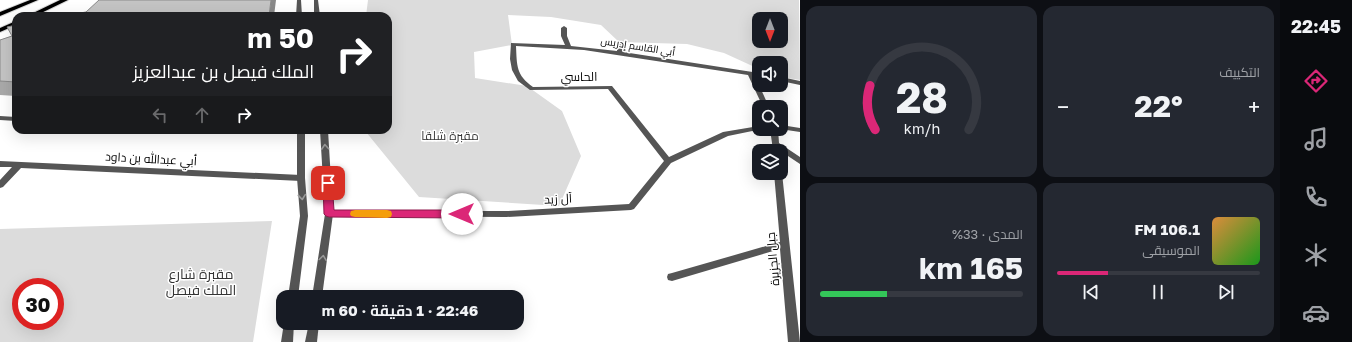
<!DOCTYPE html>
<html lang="ar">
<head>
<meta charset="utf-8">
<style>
	body { margin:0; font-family:"Golos Text",Cairo,sans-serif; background:#242831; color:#f1f3f6; direction:rtl; height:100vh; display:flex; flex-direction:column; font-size:15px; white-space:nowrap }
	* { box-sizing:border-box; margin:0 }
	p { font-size:13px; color:#9ea1a6 }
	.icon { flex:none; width:22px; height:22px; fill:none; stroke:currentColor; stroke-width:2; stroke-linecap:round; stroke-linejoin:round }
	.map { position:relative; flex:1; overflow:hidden; direction:ltr }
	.panel { display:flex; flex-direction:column; gap:6px; padding:6px; background:#0d0f14; width:480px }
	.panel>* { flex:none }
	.top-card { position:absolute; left:12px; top:12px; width:380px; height:122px; border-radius:12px; box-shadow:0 4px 16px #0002; direction:rtl; background:#202124; color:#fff; overflow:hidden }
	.needle { width:26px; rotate:180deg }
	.fabs { position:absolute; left:752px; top:12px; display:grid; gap:8px }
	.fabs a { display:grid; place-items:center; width:36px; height:36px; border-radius:8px; background:#171b24; box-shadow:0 4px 16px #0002; font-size:20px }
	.speed { position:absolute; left:12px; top:278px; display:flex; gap:8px; font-size:20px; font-weight:700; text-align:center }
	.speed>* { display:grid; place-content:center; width:52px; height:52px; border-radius:50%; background:#171b24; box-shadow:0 4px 16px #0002; line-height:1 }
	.speed .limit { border:6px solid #d22; background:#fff; color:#111 }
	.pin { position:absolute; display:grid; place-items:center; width:34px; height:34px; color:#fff; margin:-17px; border-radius:8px; box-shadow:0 2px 6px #0006 }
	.me { position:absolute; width:44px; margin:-22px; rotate:270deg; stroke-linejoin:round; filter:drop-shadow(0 0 3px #0008) }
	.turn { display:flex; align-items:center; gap:14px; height:84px; padding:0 12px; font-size:18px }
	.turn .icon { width:52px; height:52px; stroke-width:2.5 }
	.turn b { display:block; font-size:28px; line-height:34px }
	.lanes { display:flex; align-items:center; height:38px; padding:0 12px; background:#0003; justify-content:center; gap:20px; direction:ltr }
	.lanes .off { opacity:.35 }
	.big { font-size:30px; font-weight:700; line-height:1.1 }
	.panel .widget { flex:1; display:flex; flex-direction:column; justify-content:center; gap:6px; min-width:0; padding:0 14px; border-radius:12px; background:#242831 }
	.panel .dial { align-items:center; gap:0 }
	.dial svg { height:104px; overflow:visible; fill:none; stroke:#363941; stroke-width:7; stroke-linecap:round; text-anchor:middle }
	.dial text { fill:#f1f3f6; stroke:none }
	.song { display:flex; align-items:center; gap:12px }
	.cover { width:48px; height:48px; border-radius:6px; background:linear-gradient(135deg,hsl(30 70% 55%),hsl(120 70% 35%)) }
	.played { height:4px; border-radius:2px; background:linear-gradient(90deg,#db2777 25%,#363941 25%) }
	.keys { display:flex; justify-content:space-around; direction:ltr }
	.heat { display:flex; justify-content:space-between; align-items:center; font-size:22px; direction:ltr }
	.charge { height:6px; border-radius:3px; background:linear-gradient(90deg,#34c759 33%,#363941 0) }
	.panel .tiles { flex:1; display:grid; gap:6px; grid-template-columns:repeat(2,1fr) }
	.trip { position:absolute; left:276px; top:290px; width:248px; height:40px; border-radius:12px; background:#171b24; box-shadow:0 4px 16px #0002; font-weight:700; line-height:40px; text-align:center; direction:rtl }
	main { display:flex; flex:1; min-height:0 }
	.tab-bar { display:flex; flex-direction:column; width:72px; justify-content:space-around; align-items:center; background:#090b0e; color:#9ea1a6 }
	.tab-bar .icon { width:28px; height:28px }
	.tab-bar .on { color:#db2777 }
	.tab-bar b { font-size:18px; color:#f1f3f6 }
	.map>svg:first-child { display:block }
</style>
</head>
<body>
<main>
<nav class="tab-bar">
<b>22:45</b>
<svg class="icon on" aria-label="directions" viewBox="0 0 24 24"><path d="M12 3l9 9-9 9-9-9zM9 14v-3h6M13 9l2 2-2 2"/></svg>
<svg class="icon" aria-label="music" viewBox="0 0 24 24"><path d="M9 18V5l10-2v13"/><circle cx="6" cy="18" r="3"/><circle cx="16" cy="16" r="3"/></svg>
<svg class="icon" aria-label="phone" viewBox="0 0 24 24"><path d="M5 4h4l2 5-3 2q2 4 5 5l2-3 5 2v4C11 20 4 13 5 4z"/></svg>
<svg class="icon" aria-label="climate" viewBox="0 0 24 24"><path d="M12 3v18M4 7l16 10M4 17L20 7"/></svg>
<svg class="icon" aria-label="car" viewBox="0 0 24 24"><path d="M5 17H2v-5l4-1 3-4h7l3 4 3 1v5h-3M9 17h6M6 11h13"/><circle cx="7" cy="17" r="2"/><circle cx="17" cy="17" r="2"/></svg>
</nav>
<section class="panel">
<div class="tiles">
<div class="widget"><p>التكييف</p>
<div class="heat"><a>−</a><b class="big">22°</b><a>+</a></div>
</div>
<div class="widget dial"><svg viewBox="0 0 100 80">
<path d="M14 69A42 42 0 1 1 86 69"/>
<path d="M14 69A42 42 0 0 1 10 35" stroke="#db2777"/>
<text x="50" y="56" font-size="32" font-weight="700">28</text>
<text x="50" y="72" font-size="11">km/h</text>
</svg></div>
<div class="widget">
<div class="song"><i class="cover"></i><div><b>106.1 FM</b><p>الموسيقى</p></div></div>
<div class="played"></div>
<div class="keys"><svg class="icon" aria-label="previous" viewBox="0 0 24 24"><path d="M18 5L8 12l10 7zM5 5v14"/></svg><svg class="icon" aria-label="pause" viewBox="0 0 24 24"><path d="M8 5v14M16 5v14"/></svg><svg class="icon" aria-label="next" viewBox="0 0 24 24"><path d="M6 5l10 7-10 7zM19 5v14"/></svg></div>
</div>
<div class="widget"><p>المدى · 33%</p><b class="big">165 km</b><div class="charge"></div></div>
</div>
</section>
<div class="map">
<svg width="800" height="342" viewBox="0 0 800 342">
	<rect width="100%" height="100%" fill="#fff"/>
	<g fill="#dcdcdc" fill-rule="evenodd">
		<path d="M368,0H799L800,80L781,77V63H759V69L724,53L687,44L619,42L601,25L551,17L508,15L512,45L474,52L475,78L527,86L562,111L581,156L559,206L419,197L366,132V130H388V16H366ZM759,19H781V41H759Z"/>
		<path d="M272,221L253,342H0V229ZM21,287H55V321H21Z"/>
	</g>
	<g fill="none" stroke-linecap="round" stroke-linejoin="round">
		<defs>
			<g id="primary">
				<polygon points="30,0 38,0 0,16 0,12"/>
				<polygon points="60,0 68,0 35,16 27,16"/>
				<polygon points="16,21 16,25 0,32 0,28"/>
			</g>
		</defs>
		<use href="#primary" stroke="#dbdbdb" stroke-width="2"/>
		<g fill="#555" fill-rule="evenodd">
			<path d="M564,26L567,28V36L571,46L617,51V43L620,41L623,43V52L759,73V77L755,76L769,107H763L748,75L584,50L516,46C517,66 516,75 533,87L612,86L669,157L723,132L759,126V129H762L728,136L671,163L634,209L631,210L506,217L326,216L325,214L326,212L329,211H506L629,204L664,161L608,89L530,90L518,81L512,70L510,59L511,43L565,45L561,36V28Z"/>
			<polygon points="781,77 800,81 800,85 781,81"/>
			<polygon points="0,116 16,117 16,121 0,120"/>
			<polygon points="781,125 800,128 800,132 780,129 781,129"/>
			<polygon points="770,129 778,129 779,143 800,157 800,164 779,150 773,150"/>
			<polygon points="261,130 302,130 305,132 301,134 265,132"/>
			<polygon points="0,161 301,175 305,178 301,181 21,168 3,187 0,188 0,180 12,167 0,167"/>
			<polygon points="781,171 782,173 800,342 788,342 780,249 672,281 668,280 667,277 668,274 672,273 780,242 774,173 781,173"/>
		</g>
		<g fill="#555" fill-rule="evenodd">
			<polygon points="297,0 301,0 302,16 296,16"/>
			<polygon points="314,0 318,0 320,16 314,16"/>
			<polygon points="297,130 305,130 305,178 308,216 298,297 288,297 300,216 297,178"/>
			<polygon points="320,130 328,130 333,214 322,297 312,297 325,214"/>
			<polygon points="284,323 294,323 293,342 281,342"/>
			<polygon points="309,323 319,323 317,342 305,342"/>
		</g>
		<use href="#primary" fill="#000" fill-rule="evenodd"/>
	</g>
	<polygon fill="#a9a9a9" points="16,25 16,96 0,95 0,40 12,36"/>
	<polygon fill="#898989" points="271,0 276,0 274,16 269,16"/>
	<g fill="#c4c4c4" stroke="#898989">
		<polygon points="99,0 271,0 269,16 63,16 86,12"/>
		<polygon points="16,25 16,82 0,81 0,40 12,36 7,27"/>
	</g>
	<defs><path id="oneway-chevron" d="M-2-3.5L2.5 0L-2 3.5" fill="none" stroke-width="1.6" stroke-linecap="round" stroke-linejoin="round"/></defs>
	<g stroke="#999">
		<use href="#oneway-chevron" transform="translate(325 147) rotate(-94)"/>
		<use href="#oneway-chevron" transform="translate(302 197) rotate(84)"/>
		<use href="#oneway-chevron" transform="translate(323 258) rotate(-82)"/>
	</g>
	<polygon fill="#db2777" stroke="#8e194d" points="328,180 332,183 334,210 462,210 465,211 467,214 465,217 462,218 329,217 326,216 324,214 323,183"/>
	<polygon fill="#f59e0b" points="355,210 387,210 391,211 392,214 391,217 387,218 355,217 351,216 350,214 351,211"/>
	<g text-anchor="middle" stroke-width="3" stroke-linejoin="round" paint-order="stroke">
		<g font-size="10" fill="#000" stroke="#fff">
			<text transform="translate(638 46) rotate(9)" y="4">أبي القاسم إدريس</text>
		</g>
		<g font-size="12" fill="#000" stroke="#fff">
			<text transform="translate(579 77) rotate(-1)" y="4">الحاسي</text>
			<text transform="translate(151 159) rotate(3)" y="4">أبي عبدالله بن داود</text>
			<text transform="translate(558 199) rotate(-3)" y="4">آل زيد</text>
			<text transform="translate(773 259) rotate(-95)" y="4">جبل الجزيرة</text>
		</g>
		<g font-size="12" fill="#333" stroke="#fff">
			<text x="450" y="140">مقبرة شلقا</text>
		</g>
		<g font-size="14" fill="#333" stroke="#fff">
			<text x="201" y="279">مقبرة شارع<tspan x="201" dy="16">الملك فيصل</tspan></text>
		</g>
	</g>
</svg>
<div class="fabs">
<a><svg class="needle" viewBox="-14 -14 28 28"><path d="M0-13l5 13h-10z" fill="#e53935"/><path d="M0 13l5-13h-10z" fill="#9ea1a6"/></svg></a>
<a><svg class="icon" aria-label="sound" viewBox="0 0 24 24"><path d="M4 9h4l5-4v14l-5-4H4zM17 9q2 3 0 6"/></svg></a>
<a><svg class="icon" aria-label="search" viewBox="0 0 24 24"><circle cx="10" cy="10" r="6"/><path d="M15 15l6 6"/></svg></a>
<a><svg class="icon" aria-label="layers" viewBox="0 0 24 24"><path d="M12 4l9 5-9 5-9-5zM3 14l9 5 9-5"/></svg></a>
</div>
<div class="speed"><div class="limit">30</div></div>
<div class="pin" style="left:328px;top:183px;background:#d93025"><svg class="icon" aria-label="arrive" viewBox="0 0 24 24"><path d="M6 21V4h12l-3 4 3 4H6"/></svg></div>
<svg class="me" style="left:462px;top:214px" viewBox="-20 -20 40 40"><circle r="19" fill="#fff"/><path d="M0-13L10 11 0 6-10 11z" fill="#db2777"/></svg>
<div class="trip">22:46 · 1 دقيقة · 60 m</div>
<div class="top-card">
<div class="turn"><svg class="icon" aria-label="right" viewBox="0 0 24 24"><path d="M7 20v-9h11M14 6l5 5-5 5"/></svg><div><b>50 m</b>الملك فيصل بن عبدالعزيز</div></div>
<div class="lanes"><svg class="icon off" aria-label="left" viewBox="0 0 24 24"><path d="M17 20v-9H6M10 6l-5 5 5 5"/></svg><svg class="icon off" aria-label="ahead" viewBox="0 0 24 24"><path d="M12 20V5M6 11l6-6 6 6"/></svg><svg class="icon" aria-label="right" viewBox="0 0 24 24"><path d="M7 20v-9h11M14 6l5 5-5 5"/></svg></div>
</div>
</div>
</main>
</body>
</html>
